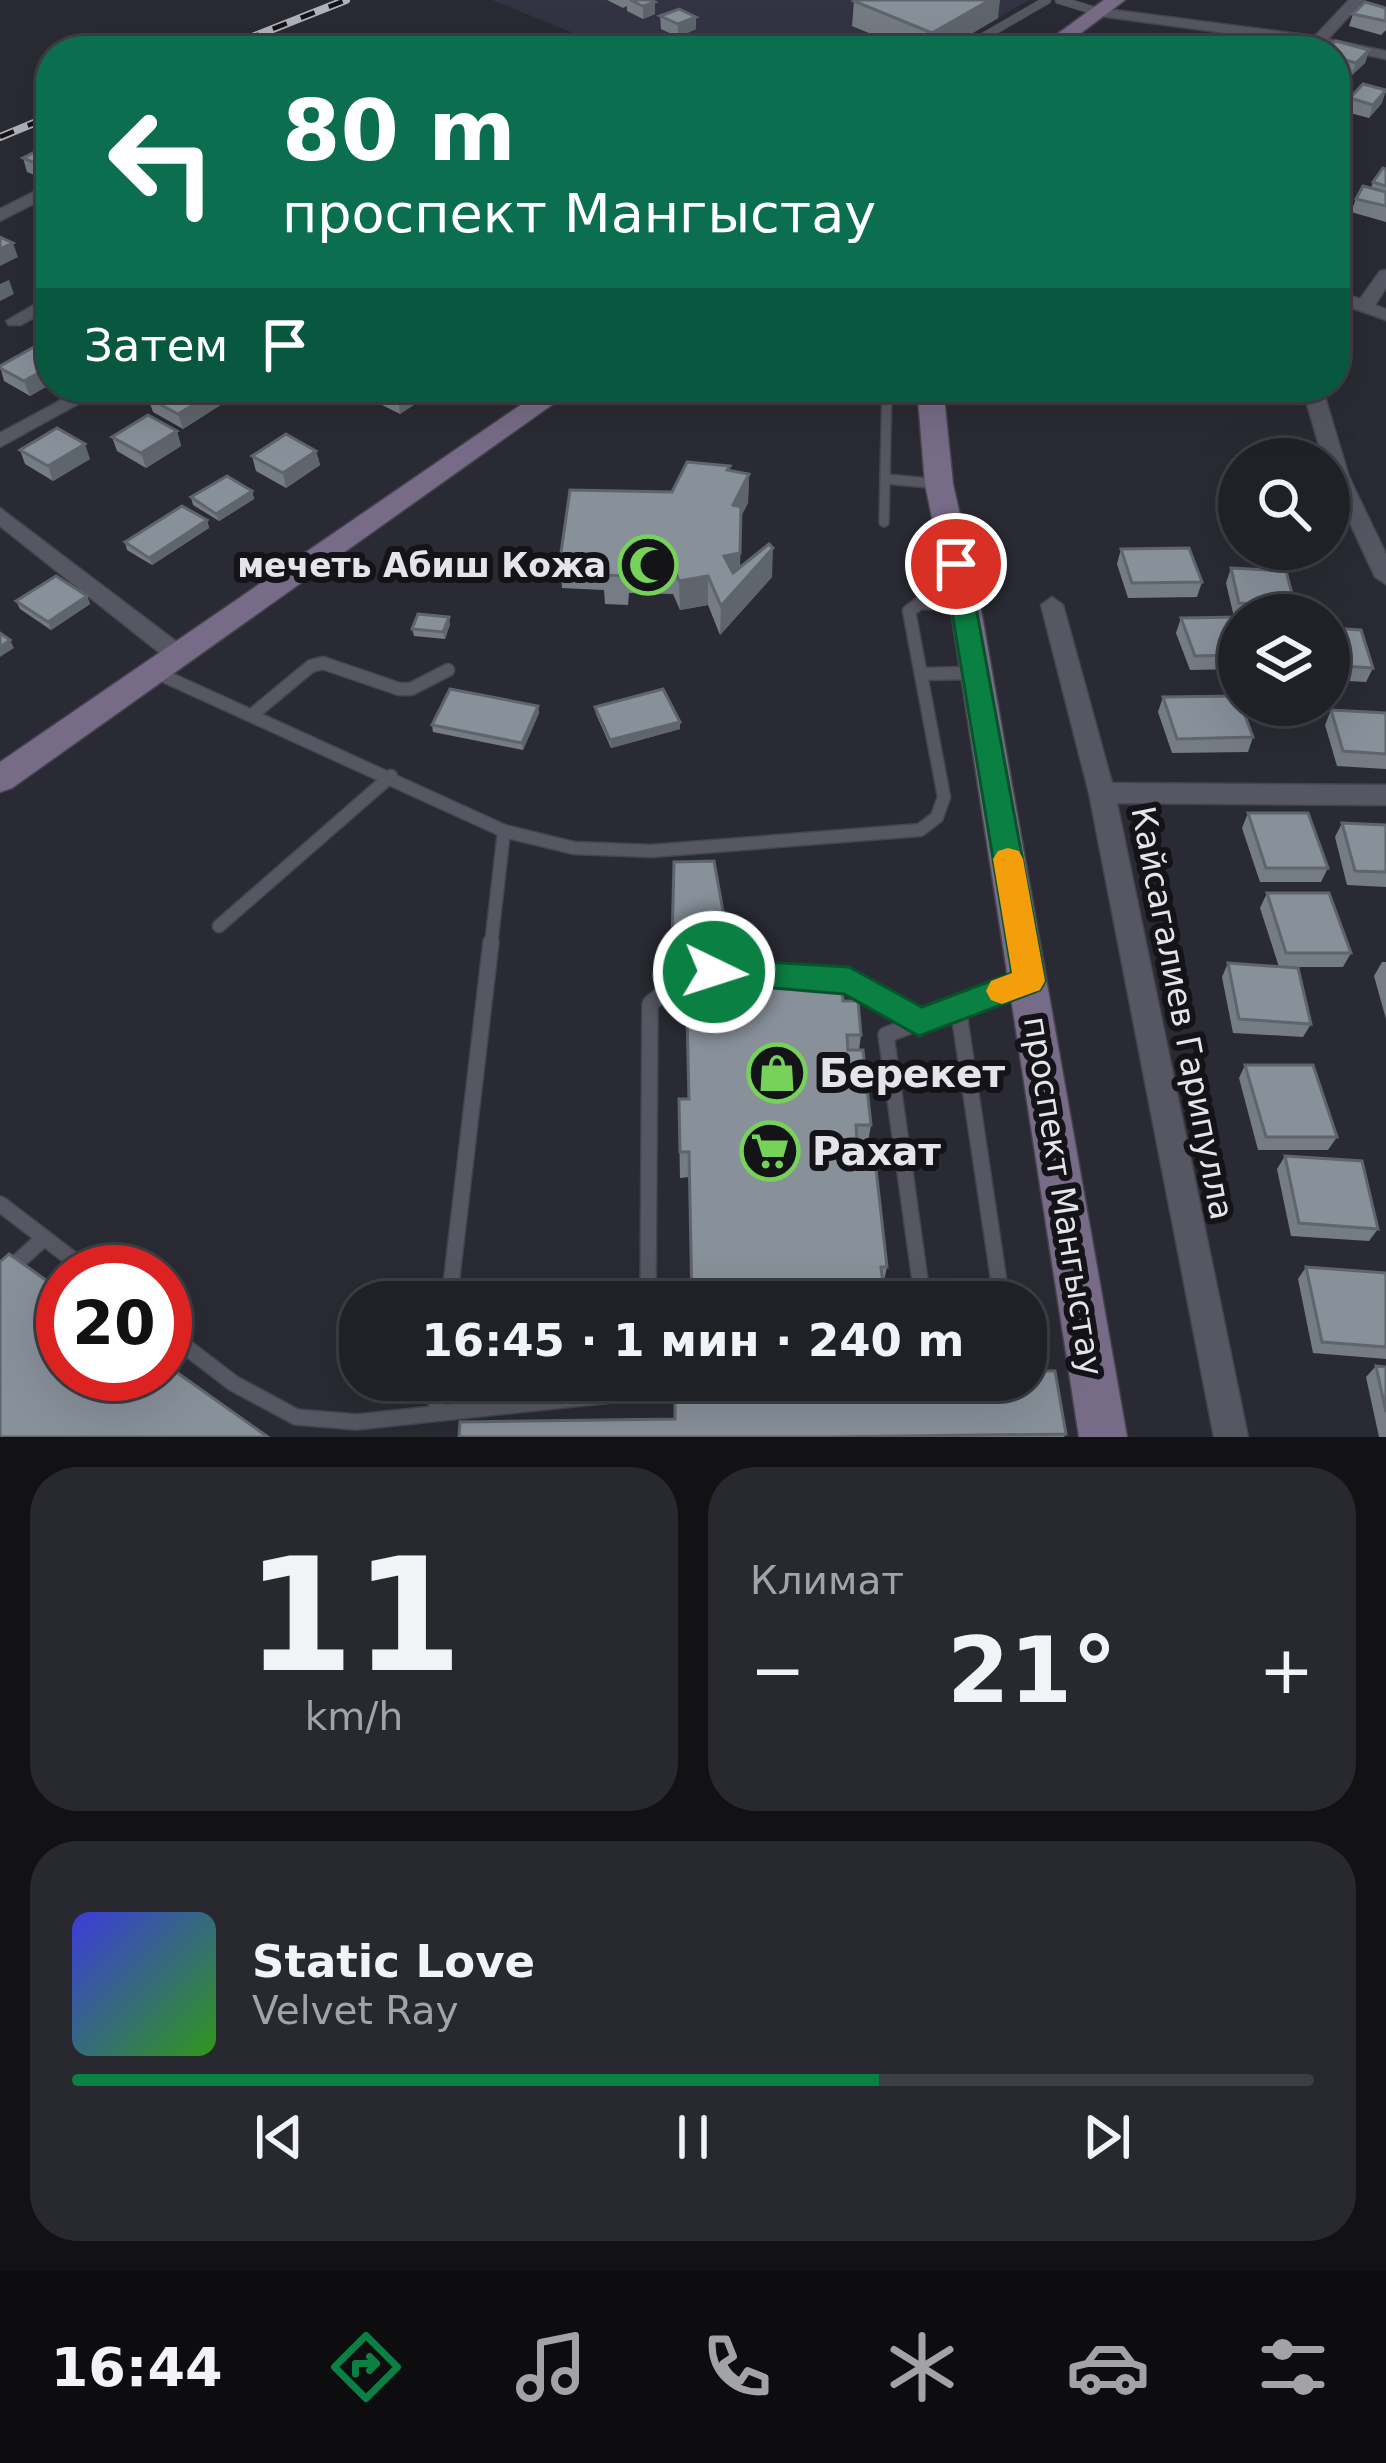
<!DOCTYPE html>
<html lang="ru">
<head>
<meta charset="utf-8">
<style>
	body { margin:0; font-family:"DejaVu Sans",sans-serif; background:#28282f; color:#f1f3f6; height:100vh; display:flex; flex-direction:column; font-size:45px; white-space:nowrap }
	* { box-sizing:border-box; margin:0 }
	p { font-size:39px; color:#a2a3a7 }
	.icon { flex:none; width:66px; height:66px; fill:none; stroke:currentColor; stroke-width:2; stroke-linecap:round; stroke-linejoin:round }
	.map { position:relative; height:1437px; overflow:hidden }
	.side { display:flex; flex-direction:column; gap:30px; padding:30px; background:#121215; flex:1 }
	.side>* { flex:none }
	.top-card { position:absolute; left:36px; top:36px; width:1314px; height:366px; border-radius:48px; box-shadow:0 12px 48px #0002,0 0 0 3px #3d3e44; background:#0b6e4f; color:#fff; overflow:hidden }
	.controls { position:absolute; left:1218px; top:438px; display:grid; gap:24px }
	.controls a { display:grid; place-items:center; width:132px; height:132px; border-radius:50%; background:#202027; box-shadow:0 12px 48px #0002,0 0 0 3px #3d3e44; font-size:60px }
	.speed { position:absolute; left:36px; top:1245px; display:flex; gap:24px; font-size:60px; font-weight:700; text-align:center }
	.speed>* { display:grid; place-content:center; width:156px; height:156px; border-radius:50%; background:#202027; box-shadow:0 12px 48px #0002,0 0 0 3px #3d3e44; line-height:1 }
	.speed .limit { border:18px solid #d22; background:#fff; color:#111 }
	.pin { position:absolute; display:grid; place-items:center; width:102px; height:102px; color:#fff; margin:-51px; border:6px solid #fff; border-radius:50%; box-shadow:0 3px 12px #0007 }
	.me { position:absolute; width:132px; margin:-66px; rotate:94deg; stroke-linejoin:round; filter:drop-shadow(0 0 9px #0008) }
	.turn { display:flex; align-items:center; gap:42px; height:252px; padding:0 48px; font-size:54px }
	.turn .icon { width:156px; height:156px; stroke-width:2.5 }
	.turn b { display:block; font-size:84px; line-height:102px }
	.then { display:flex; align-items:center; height:114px; padding:0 48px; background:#0003; gap:24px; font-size:45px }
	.big { font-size:90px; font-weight:700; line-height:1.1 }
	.side .widget { flex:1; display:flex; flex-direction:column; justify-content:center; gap:18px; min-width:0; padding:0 42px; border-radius:48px; background:#28282f }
	.side .dial { align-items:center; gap:0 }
	.dial b { font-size:156px; line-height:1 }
	.song { display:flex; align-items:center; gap:36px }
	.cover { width:144px; height:144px; border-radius:18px; background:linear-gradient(135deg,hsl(240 70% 55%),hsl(110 70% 35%)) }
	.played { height:12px; border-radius:6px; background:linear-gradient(90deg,#0b8043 65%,#3d3e44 65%) }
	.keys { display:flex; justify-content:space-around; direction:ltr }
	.heat { display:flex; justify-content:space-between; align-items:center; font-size:66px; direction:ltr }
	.side .tiles { flex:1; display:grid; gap:30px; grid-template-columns:1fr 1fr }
	.widget:last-child { grid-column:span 2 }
	.trip { position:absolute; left:339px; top:1281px; width:708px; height:120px; border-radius:48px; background:#202027; box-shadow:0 12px 48px #0002,0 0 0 3px #3d3e44; font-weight:700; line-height:120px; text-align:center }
	.tab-bar { display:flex; height:192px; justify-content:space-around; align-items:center; background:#0d0d10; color:#a2a3a7 }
	.tab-bar .icon { width:84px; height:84px }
	.tab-bar .active { color:#0b8043 }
	.tab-bar b { font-size:54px; color:#f1f3f6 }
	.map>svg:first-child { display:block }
</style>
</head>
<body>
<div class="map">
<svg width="1386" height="1437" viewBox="0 0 1386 1437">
	<rect width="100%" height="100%" fill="#2a2a34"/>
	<polygon fill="#333343" points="492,0 1029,0 942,51 618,51"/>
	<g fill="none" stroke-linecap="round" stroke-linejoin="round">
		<defs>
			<g id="lane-far3">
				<polyline points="1059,0 1099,12"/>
				<polyline points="959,51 1047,0"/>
			</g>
			<g id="lane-far2">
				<polyline points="886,479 939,484"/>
				<polyline points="884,522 887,387"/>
			</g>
			<g id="lane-far1">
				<polyline points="155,672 504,831 574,848 651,851 920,830 937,817 944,797 909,611 920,603 965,604"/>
				<polyline points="921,674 974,673"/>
				<polyline points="252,715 311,666 323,663 399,689 411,689 448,670"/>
				<polyline points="219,926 391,776"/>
				<polyline points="491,945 504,831"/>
			</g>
			<g id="lane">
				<polyline points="829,979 870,989 919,1023"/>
				<polyline points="958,1007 1002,1302"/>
				<polyline points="0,1204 89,1272"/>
				<polyline points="0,1278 44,1238"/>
				<polyline points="449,1302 491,942"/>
				<path d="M648,1302L650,1004C679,977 711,973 749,974"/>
				<polyline points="923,1302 886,1035 1020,984"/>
				<polyline points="165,1331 233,1383 296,1417 357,1422 687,1387"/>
				<polyline points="436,1412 440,1380"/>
			</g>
			<g id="street">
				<polygon points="1349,0 1364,0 1328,39 1386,51 1386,59 1321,46 1313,50 1308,49 1307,44 1099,16 1092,12 1099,8 1315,36"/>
				<polygon points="51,183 51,195 0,221 0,209"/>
				<polygon points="1386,270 1386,288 1375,305 1386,309 1386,320 1335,302 1335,291 1360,299 1380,271"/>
				<polygon points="51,295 51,308 21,325 9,325 6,321"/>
				<polygon points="85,387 109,387 0,447 0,433"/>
				<polygon points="1302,387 1322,387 1349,477 1386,554 1386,584 1375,577 1329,478 1329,459 1323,459"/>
				<polygon points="0,508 186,649 190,655 186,661 170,661 0,526"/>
				<polygon points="1052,597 1063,605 1112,783 1386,785 1386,805 1117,803 1248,1437 1214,1437 1089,793 1041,605"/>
			</g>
			<g id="secondary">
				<polygon points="1104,0 1125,0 1057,51 1034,51"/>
				<polygon points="547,387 577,387 12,788 0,792 0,762"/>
				<polygon points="917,387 943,387 953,484 980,604 1127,1437 1079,1437 950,604 925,484"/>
			</g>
		</defs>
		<use href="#lane-far3" stroke="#45454e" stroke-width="9"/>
		<use href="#lane-far2" stroke="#45454e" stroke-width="12"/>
		<use href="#lane-far1" stroke="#45454e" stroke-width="15"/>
		<use href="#lane" stroke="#45454e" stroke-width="18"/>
		<use href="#street" stroke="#45454e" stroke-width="3"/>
		<use href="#secondary" stroke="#45454e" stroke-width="3"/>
		<use href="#lane-far3" stroke="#575763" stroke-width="8"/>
		<use href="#lane-far2" stroke="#575763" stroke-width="9"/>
		<use href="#lane-far1" stroke="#575763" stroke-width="12"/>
		<use href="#lane" stroke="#575763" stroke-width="15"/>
		<use href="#street" fill="#575763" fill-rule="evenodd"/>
		<use href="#secondary" fill="#786b87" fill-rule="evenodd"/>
		<defs>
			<g id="rail">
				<polyline points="217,51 346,0"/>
				<polyline points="0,137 51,116"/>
			</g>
		</defs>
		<use href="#rail" stroke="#b2b2ba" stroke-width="8"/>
		<use href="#rail" stroke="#131318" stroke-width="4.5" stroke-dasharray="15" stroke-linecap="butt"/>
	</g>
	<g fill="#757c84">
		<polygon points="607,0 651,0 655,2 655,14 643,19 627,11 627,6 623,8"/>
		<polygon points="854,1 998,18 942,51 912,51 852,26"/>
		<polygon points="1386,8 1386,30 1381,35 1349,26 1353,14"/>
		<polygon points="660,16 696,29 678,37 661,29"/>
		<polygon points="1369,50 1365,63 1351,76 1335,71 1335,51"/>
		<polygon points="1350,98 1382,103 1369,118 1346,112"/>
		<polygon points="51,144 47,180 27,172 23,158"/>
		<polygon points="1386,169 1386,222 1351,212 1356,199 1371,188 1373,182"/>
		<polygon points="51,220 51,241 47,239 42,225"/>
		<polygon points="51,357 51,384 30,396 4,381 0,366"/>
		<polygon points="368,387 429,387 430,394 400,414 370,399"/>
		<polygon points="218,390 222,404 183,429 153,412 148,398"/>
		<polygon points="177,431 181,446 146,468 117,451 112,437"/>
		<polygon points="20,450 90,459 53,481 25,464"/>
		<polygon points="316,451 320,465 286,488 256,471 252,456"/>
		<polygon points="730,466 729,470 749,474 748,503 741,516 740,568 772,577 720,635 708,605 680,610 673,594 629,593 628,605 605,604 604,590 562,588 560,559 672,492"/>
		<polygon points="252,491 254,499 219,521 193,505 191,497"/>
		<polygon points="1329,501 1339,531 1333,546 1329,546"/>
		<polygon points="207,520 209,528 152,565 127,550 125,542"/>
		<polygon points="1121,549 1202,582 1197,597 1128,598 1117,564"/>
		<polygon points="1231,568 1295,606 1292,615 1239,615 1239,669 1190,670 1176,633 1181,618 1234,617 1226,583"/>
		<polygon points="87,596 90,604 51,630 20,609 16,601"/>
		<polygon points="450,624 445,639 414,636 412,629"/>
		<polygon points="1329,628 1373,668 1366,682 1329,680"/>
		<polygon points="1163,697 1253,737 1248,752 1172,753 1158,712"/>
		<polygon points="538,706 539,713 523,750 433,732 432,725"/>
		<polygon points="595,707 680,722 680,729 611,748 596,714"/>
		<polygon points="1331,710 1386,713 1386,769 1337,766 1325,725"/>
		<polygon points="1248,813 1328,868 1321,882 1260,882 1242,828"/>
		<polygon points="1342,823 1386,825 1386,887 1347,885 1335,837"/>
		<polygon points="1267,893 1351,953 1343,967 1291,967 1311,1024 1303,1037 1233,1033 1222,977 1228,963 1279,967 1260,908"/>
		<polygon points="728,939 728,960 673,963 672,942"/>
		<polygon points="1382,962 1386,962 1386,1019 1374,976"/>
		<polygon points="843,1001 861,1035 859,1050 871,1125 868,1142 887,1267 883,1285 689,1177 680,1178 679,1125 688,1099"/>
		<polygon points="1245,1065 1337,1137 1328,1150 1258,1150 1239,1078"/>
		<polygon points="1285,1156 1378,1229 1369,1241 1291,1236 1277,1169"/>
		<polygon points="1306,1267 1386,1273 1386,1359 1313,1353 1298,1279"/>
		<polygon points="1376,1366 1386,1367 1386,1437 1379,1437 1366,1377"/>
		<polygon points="1066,1434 1064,1437 459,1437"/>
	</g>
	<g fill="#5f656c">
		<polygon points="990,0 1000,0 998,18 942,51 930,51 932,33"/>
		<polygon points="655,2 655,14 643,19 643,6"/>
		<polygon points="696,17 696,29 678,37 678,24"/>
		<polygon points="1369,50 1365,63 1351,76 1356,63"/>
		<polygon points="1386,91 1382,103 1369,118 1373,105"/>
		<polygon points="51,162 51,178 47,180 42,166"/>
		<polygon points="13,243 18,257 0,266 0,249"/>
		<polygon points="9,280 14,294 0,301 0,284"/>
		<polygon points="51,366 51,384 30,396 24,381"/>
		<polygon points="416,387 429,387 430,394 400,414 398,399"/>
		<polygon points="218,390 222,404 183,429 178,414"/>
		<polygon points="177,431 181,446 146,468 141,453"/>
		<polygon points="85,444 90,459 53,481 48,466"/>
		<polygon points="316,451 320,465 286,488 283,473"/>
		<polygon points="749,474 748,503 732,534 733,505"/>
		<polygon points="252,491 254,499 219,521 216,514"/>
		<polygon points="207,520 209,528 152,565 149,558"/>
		<polygon points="773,548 772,577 720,635 721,606"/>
		<polygon points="740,553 739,582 724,585 724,556"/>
		<polygon points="708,576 708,605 680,610 679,581"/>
		<polygon points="87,596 90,604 51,630 48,622"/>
		<polygon points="449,617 450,624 445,639 443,632"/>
		<polygon points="10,640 14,648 0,657 0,647"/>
		<polygon points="538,706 539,713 523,750 522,743"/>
		<polygon points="680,722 680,729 611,748 610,740"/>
	</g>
	<g fill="#88909a" stroke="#5f656c" stroke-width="3">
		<polygon points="630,0 651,0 655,2 643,6"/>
		<polygon points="856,0 990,0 932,33 854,1"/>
		<polygon points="1365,2 1386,8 1386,21 1353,14"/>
		<polygon points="679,9 696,17 678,24 660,16"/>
		<polygon points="1336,41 1369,50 1356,63 1335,57 1335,51 1325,51"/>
		<polygon points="1363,84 1386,90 1373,105 1350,98"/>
		<polygon points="51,144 51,162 42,166 23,158"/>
		<polygon points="1383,168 1386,169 1386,186 1373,182"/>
		<polygon points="1363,186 1386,192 1386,206 1356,199"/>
		<polygon points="0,237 13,243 0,249"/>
		<polygon points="34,347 51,357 51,366 24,381 0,368 0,366"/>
		<polygon points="166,387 213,387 218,390 178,414 148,398"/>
		<polygon points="373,387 416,387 398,399"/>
		<polygon points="148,415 177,431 141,453 112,437"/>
		<polygon points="57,428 85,444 48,466 20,450"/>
		<polygon points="286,434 316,451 283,473 252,456"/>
		<polygon points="687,462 730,466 727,470 749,474 733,505 741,507 740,553 724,556 733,573 769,544 773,548 721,606 708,576 679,581 673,565 628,564 627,576 603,575 605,560 560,559 570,490 672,492"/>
		<polygon points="227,476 252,491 216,514 191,497"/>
		<polygon points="1329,501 1339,531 1329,531"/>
		<polygon points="182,506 207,520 149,558 125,542"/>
		<polygon points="1189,548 1202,582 1132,583 1121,549"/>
		<polygon points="1231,568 1286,571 1295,606 1239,603"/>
		<polygon points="56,576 87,596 48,622 16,601"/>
		<polygon points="418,614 449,617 443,632 412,629"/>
		<polygon points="1239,617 1239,655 1195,656 1181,618"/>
		<polygon points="1329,628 1361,630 1373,668 1329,665"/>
		<polygon points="0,633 10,640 0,647"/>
		<polygon points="450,689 538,706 522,743 432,725"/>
		<polygon points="663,689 680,722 610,740 595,707"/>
		<polygon points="1238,696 1239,705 1241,705 1253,737 1177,739 1163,697"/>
		<polygon points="1331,710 1386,713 1386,754 1343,751"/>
		<polygon points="1248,813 1308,813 1328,868 1266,868"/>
		<polygon points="1342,823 1386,825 1386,872 1355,871"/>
		<polygon points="714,861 728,939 672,942 674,862"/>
		<polygon points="1267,893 1329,893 1351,953 1286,953"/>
		<polygon points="1228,963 1298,968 1311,1024 1239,1019"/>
		<polygon points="840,972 843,1001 858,1001 861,1035 847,1035 848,1050 863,1050 871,1125 856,1125 857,1142 873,1142 887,1267 881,1267 885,1302 692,1302 689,1152 680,1152 679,1099 689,1099 686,974"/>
		<polygon points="1245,1065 1313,1065 1337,1137 1266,1137"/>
		<polygon points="1285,1156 1362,1161 1378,1229 1299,1223"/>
		<polygon points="9,1254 63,1292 63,1374 165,1374 165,1364 268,1437 0,1437 0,1262"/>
		<polygon points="1306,1267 1386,1273 1386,1347 1322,1342"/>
		<polygon points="1376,1366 1386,1367 1386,1412"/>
		<polygon points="1026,1371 1055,1371 1066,1434 829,1437 459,1437 460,1422 675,1419 675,1380 1026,1380"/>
	</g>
	<polygon fill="#0b8043" stroke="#07532c" stroke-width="3" points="956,556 968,564 1045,981 1040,990 919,1036 844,994 703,982 699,972 703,963 714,959 849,967 922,1007 1012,973 944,564"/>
	<polygon fill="#f59e0b" points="1008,848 1019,851 1023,859 1045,981 1040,990 1002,1004 991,1000 986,991 991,981 1012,973 993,859 998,851"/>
	<defs>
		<symbol id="mosque-ring" viewBox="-11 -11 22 22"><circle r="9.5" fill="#131318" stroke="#77d259" stroke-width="1.5"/><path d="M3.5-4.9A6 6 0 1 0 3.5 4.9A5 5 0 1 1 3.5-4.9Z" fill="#77d259"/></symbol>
		<symbol id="shop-ring" viewBox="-11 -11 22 22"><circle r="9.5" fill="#131318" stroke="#77d259" stroke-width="1.5"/><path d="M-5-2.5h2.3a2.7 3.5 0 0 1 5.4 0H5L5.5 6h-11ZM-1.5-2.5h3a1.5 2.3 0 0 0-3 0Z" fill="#77d259"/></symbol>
		<symbol id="supermarket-ring" viewBox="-11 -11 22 22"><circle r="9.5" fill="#131318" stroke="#77d259" stroke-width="1.5"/><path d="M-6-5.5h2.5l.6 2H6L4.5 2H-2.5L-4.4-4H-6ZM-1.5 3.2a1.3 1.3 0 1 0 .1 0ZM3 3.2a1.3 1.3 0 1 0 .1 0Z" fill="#77d259"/></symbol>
	</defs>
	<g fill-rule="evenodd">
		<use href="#mosque-ring" x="615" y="532" width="66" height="66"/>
		<use href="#shop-ring" x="744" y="1040" width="66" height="66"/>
		<use href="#supermarket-ring" x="737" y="1118" width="66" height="66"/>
	</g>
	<g text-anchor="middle" stroke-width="12" stroke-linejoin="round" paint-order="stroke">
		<g font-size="33" font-weight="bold" fill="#e4e4eb" stroke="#131318" text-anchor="end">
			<text x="606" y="577">мечеть Абиш Кожа</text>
		</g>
		<g font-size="33" fill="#e4e4eb" stroke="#131318">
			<text transform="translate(1183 1013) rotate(79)" y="12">Кайсагалиев Гарипулла</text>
			<text transform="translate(1064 1196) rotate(81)" y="12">проспект Мангыстау</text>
		</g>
		<g font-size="39" font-weight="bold" fill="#e4e4eb" stroke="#131318" text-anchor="start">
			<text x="819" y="1087">Берекет</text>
			<text x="812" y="1165">Рахат</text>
		</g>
	</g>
</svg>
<div class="controls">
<a><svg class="icon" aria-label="search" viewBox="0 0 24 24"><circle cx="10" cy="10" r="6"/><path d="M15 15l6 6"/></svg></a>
<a><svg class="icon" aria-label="layers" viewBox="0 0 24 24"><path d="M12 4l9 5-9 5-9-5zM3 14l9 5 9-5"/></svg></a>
</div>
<div class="speed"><div class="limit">20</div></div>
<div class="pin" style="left:956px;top:564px;background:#d93025"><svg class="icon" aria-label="arrive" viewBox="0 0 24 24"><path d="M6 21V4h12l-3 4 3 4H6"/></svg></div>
<svg class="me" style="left:714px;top:972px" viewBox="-20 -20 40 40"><circle r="17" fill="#0b8043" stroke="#fff" stroke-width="3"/><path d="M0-11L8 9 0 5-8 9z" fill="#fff"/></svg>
<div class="trip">16:45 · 1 мин · 240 m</div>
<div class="top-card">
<div class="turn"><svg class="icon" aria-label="left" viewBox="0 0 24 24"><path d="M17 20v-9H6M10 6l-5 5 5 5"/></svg><div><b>80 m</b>проспект Мангыстау</div></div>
<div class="then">Затем<svg class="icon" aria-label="arrive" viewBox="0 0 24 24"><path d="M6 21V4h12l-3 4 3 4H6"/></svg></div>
</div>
</div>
<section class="side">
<div class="tiles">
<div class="widget dial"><b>11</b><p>km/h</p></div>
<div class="widget"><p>Климат</p>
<div class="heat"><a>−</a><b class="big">21°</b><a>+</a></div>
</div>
<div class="widget">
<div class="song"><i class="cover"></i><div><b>Static Love</b><p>Velvet Ray</p></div></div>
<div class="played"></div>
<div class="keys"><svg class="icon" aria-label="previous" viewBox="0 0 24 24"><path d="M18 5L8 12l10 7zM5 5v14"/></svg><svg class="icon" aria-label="pause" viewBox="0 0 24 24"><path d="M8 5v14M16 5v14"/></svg><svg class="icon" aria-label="next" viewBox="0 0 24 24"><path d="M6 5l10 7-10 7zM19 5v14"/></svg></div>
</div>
</div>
</section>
<nav class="tab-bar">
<b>16:44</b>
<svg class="icon active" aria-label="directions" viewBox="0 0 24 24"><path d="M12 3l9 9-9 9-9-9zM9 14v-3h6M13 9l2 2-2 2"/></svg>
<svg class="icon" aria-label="music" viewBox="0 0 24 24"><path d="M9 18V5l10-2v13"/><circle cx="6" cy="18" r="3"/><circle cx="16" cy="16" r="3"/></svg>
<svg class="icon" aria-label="phone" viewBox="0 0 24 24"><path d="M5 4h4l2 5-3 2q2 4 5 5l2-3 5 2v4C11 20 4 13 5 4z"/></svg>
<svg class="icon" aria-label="climate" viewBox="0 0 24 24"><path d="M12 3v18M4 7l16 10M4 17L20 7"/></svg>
<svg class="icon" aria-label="car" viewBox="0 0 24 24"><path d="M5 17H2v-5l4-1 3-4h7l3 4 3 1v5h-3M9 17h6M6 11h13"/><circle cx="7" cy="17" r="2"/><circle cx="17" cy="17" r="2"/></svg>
<svg class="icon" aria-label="filters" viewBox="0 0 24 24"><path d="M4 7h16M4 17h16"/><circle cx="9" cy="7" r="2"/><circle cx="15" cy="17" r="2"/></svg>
</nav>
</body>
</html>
